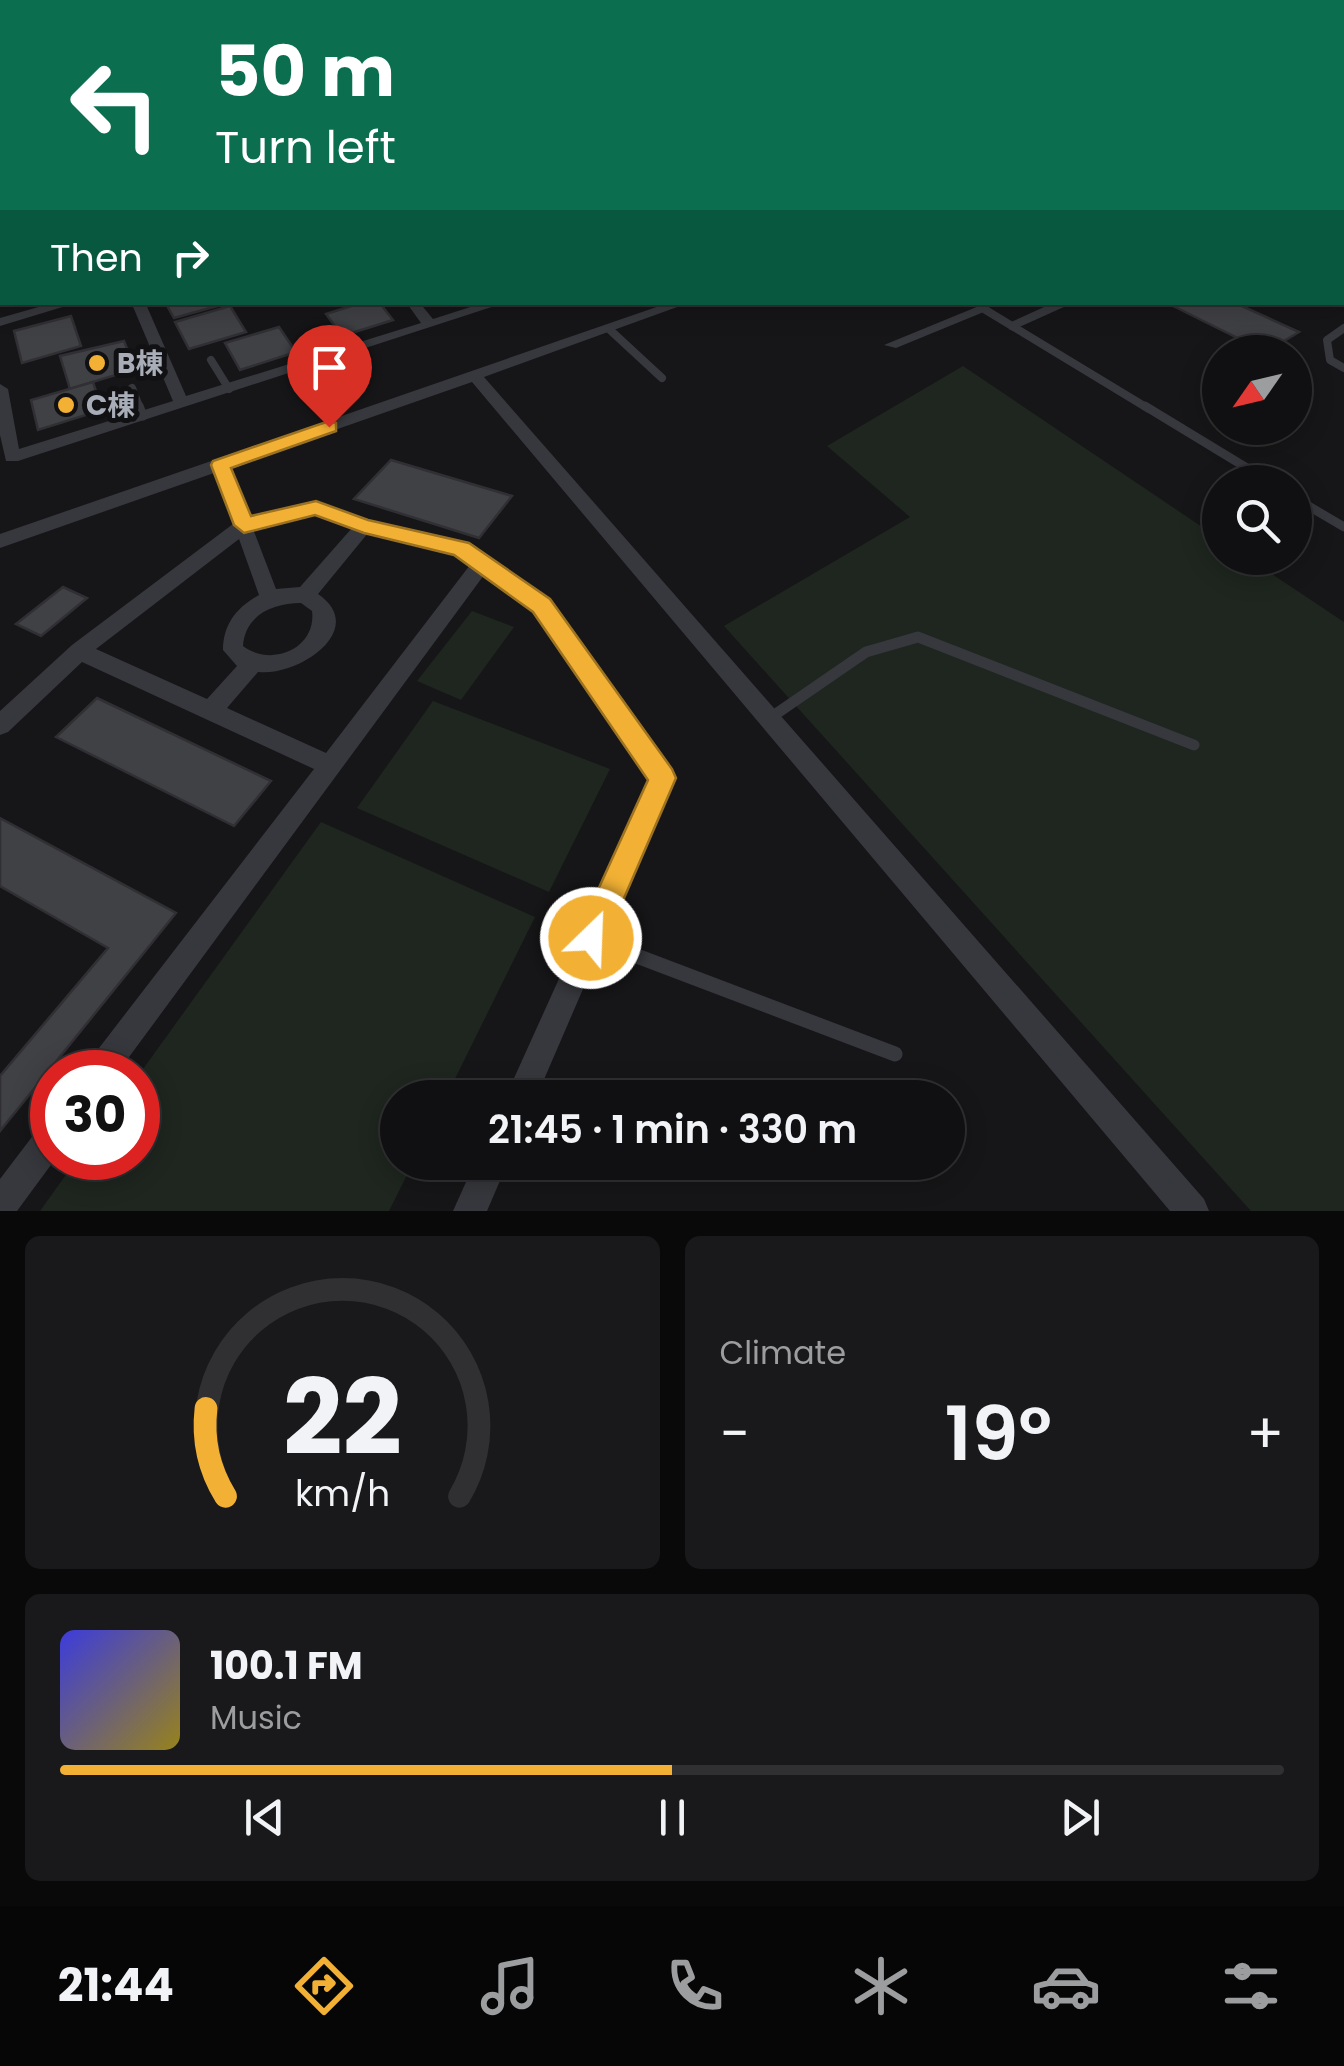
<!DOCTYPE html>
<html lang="en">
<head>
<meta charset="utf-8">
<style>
	body { margin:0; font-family:Poppins,"Noto Sans TC",sans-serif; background:#19191b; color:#f1f3f6; height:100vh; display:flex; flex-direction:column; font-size:38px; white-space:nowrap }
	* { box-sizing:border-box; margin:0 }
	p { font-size:32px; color:#9c9d9f }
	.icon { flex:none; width:55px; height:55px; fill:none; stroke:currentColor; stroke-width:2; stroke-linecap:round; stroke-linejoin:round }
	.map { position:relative; height:1211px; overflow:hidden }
	.details { display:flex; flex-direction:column; gap:25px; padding:25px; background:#09090a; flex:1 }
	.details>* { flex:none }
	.hud { position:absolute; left:0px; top:0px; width:1345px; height:305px; box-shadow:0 5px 25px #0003,0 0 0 2px #303032; background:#0b6e4f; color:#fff; overflow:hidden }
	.needle { width:65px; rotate:236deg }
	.controls { position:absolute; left:1202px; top:335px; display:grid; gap:20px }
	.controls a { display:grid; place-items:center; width:110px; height:110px; border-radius:50%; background:#101012; box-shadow:0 5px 25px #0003,0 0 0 2px #303032; font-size:50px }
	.speed { position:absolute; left:30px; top:1050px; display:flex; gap:20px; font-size:50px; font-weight:700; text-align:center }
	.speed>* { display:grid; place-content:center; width:130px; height:130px; border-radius:50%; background:#101012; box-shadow:0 5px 25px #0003,0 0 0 2px #303032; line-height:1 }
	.speed .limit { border:15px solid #d22; background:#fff; color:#111 }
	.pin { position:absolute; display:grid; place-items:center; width:85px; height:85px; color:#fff; margin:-102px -42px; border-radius:50% 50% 50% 0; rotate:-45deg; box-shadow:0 0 10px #0007 }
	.pin .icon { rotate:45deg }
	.me { position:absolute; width:110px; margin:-55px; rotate:24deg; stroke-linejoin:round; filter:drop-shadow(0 0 8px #0008) }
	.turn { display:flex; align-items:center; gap:35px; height:210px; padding:0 50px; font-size:45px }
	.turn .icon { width:130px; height:130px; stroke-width:2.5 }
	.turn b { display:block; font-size:70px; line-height:85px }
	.then { display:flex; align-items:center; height:95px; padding:0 50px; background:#0003; gap:20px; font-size:38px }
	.big { font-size:75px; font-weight:600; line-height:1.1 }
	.details .card { flex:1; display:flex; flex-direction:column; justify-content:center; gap:15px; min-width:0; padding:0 35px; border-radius:15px; background:#19191b }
	.details .dial { align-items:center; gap:0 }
	.dial svg { height:260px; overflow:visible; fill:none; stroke:#303032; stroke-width:7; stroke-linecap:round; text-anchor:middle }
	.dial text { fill:#f1f3f6; stroke:none }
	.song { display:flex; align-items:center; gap:30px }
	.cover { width:120px; height:120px; border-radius:15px; background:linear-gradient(135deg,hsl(240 70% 55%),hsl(50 70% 35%)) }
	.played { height:10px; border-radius:5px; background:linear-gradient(90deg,#f2b134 50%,#303032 50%) }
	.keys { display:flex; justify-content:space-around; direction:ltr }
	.heat { display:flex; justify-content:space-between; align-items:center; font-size:55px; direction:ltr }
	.details .tiles { flex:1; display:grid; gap:25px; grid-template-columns:1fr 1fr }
	.card:last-child { grid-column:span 2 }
	.trip { position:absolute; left:380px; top:1080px; width:585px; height:100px; border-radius:50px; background:#101012; box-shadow:0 5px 25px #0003,0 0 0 2px #303032; font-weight:600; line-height:100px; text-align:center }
	.dock { display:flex; height:160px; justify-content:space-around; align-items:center; background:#060607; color:#9c9d9f }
	.dock .icon { width:70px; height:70px }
	.dock .active { color:#f2b134 }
	.dock b { font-size:45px; color:#f1f3f6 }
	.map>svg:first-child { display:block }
</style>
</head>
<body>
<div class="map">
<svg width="1344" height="1211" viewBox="0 0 1344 1211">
	<rect width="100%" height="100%" fill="#161618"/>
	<g fill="#1e261f">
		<polygon points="963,366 1220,539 1220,558 1248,558 1344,622 1344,1211 1251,1211 724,626 910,517 827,446"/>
		<polygon points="472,611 514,627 461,700 417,681"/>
		<polygon points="433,701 610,769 549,892 357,808"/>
		<polygon points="321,822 535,917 446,1097 398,1098 398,1162 413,1163 389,1211 40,1211 78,1158 138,1158 138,1076"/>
	</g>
	<g fill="#404145" stroke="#303034" stroke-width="2.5">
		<polygon points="165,302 227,302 228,303 174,318"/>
		<polygon points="364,302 379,302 393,320 342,336 326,314"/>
		<polygon points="1165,302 1233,302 1299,332 1266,352"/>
		<polygon points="230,306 246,332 189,349 175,322"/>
		<polygon points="71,316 81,346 22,363 14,331"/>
		<polygon points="279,327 296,352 240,370 225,343"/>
		<polygon points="124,341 135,369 70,389 60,356"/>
		<polygon points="93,382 102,410 38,430 31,400"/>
		<polygon points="391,460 512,496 479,538 354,499"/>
		<polygon points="63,587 87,598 41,636 16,624"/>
		<polygon points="97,698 271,781 234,826 56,737"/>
		<polygon points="0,818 176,913 0,1131 0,1076 108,948 0,886"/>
	</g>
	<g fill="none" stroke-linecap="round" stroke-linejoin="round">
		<g stroke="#37383d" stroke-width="8">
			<polyline points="984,309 1149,409"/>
			<polyline points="1012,326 1065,302"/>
			<polyline points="1344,328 1327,340 1330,360 1344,368"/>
			<polyline points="609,329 662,378"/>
			<polyline points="211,360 229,389"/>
			<polyline points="132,388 140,409"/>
		</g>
		<g stroke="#37383d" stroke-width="9">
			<polyline points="139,406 143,416"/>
			<polyline points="1145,406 1270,482"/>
			<polyline points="1295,498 1344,527"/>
		</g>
		<polyline stroke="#37383d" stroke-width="11" points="770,718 866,652 918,637 1194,745"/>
		<polyline stroke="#37383d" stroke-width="15" points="592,939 895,1054"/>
		<g fill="#37383d" fill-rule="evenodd">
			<polygon points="2,248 2,256 0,257 0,249"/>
			<polygon points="2,276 2,285 0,286 0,277"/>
			<polygon points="56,302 79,302 0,326 0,318"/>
			<polygon points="131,302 145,302 186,396 421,323 406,302 419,302 433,319 486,302 507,302 18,461 6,461 0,435 0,384 8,389 19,449 173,401"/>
			<path d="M671,302H691L484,377L1204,1199L1209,1211H1170L472,382L229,467L249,518L316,502L368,520L468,544L549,600L670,770L674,778L536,1098H505L649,780L535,612L484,575L118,1072H85L89,1061L314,769L82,662L8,732L0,735V711L72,645L233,524L214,473L0,548V534ZM315,514L352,528L300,587L276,589L253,529ZM368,533L455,554L470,565L326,753L227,708L258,672C299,677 369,629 318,594ZM239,539L259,595C237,607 223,624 223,650L237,666L207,699L96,649ZM301,603L312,611C317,648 272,668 243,646C245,615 273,603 301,603Z"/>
			<polygon points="979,306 991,309 896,348 884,345"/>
			<polygon points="52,1120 52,1158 56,1158 17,1211 0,1211 0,1179 41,1125"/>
			<polygon points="475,1162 508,1162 487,1211 453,1211"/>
		</g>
	</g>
	<linearGradient id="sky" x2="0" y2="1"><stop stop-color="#0c0c0d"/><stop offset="0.42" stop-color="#363c48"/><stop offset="1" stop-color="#363c48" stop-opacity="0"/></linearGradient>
	<rect width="1344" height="293" fill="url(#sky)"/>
	<polygon fill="#f2b134" stroke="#9d7322" stroke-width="2.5" points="329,421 336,423 336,431 231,468 251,516 316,501 368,520 469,543 550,599 672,769 676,778 602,949 591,954 580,949 576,938 648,780 533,612 454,555 364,533 315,515 244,533 234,525 211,465 213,461"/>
	<g fill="#f2b134" stroke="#111113" stroke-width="4">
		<circle cx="97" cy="363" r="10"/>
		<circle cx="66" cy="405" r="10"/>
	</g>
	<g text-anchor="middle" stroke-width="10" stroke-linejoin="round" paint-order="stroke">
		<g font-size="28" font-weight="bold" fill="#a8adb8" stroke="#111113" text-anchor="start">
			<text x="117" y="373">B棟</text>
			<text x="86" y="415">C棟</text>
		</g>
	</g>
</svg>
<div class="controls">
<a><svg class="needle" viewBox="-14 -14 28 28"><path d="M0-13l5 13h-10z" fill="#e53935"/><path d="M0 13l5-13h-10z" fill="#9c9d9f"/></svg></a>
<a><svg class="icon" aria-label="search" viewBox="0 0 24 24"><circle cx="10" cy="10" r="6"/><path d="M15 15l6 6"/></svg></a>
</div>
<div class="speed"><div class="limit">30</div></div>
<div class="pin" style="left:329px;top:427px;background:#d93025"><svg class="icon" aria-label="arrive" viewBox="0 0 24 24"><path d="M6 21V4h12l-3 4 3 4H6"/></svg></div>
<svg class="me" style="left:591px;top:938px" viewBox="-20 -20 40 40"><circle r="17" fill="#f2b134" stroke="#fff" stroke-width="3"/><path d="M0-11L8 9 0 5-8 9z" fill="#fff"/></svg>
<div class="trip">21:45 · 1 min · 330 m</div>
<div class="hud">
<div class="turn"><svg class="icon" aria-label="left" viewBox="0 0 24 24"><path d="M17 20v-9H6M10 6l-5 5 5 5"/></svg><div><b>50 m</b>Turn left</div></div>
<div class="then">Then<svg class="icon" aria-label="right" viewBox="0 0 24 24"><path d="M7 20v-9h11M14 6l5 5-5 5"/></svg></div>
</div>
</div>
<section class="details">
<div class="tiles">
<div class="card dial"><svg viewBox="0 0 100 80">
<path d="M14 69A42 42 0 1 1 86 69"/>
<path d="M14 69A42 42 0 0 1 8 42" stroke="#f2b134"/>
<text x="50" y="56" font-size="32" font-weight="700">22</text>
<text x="50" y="72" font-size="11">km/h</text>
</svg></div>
<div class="card"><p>Climate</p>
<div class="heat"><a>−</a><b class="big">19°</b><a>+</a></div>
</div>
<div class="card">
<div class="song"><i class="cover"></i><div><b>100.1 FM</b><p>Music</p></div></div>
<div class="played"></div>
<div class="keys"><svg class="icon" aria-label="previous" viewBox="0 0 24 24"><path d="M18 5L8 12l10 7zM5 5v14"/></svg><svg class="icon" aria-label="pause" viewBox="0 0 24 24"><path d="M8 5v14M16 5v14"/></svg><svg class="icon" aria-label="next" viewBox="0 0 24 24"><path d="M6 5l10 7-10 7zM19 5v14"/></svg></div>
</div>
</div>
</section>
<nav class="dock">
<b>21:44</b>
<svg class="icon active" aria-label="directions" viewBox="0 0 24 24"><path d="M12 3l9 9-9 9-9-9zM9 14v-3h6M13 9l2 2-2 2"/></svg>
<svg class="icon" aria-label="music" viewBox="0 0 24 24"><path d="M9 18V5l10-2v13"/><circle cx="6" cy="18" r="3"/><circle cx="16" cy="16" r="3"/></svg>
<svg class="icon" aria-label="phone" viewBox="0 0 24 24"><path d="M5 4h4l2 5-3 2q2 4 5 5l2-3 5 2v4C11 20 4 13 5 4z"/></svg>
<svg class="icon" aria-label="climate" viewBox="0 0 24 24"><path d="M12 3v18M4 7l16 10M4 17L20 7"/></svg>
<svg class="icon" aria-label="car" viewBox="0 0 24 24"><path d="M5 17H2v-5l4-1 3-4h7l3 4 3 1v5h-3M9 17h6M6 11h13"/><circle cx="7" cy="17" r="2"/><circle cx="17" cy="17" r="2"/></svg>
<svg class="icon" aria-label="filters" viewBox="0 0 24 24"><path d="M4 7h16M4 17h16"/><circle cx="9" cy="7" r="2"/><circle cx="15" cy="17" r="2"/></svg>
</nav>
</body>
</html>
